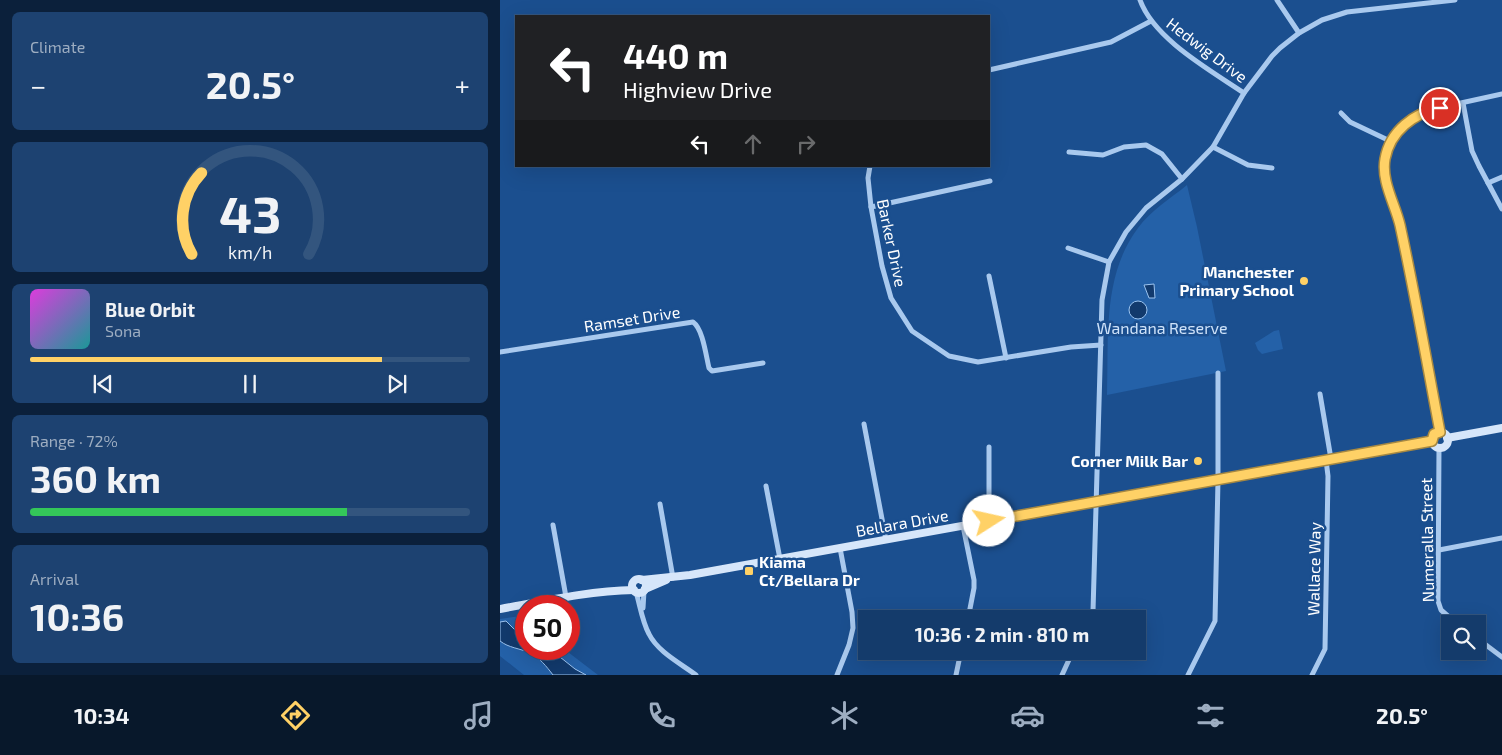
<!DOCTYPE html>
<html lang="en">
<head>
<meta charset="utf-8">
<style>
	body { margin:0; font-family:"Exo 2",sans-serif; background:#1d4271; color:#f1f3f6; height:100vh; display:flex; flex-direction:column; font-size:19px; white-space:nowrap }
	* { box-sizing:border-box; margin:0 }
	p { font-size:16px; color:#9dadc1 }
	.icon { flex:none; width:28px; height:28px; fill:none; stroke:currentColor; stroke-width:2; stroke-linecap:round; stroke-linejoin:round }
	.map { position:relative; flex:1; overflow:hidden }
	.details { display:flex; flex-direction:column; gap:12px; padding:12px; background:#0b203b; width:500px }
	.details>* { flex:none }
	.banner { position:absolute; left:15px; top:15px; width:475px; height:152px; border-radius:0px; box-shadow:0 5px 20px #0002,0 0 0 1px #33557e; background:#202124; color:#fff; overflow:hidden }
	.buttons { position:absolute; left:941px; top:615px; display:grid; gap:10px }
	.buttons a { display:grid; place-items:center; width:45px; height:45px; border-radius:0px; background:#143b6b; box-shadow:0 5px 20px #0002,0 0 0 1px #33557e; font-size:25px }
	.speed { position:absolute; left:15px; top:595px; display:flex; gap:10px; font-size:25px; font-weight:700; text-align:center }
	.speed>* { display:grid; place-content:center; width:65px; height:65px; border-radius:50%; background:#143b6b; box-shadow:0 5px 20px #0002,0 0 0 1px #33557e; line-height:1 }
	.speed .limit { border:8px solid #d22; background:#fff; color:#111 }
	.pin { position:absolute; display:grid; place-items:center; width:42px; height:42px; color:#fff; margin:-21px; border:2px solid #fff; border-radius:50%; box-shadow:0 1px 5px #0007 }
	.me { position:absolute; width:55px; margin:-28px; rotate:80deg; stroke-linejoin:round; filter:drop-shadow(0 0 4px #0008) }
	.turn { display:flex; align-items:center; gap:18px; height:105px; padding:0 25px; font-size:22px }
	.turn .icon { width:65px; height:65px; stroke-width:2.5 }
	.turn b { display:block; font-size:35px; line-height:42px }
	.lanes { display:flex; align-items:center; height:48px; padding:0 25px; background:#0003; justify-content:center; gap:25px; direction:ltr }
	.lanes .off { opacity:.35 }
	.big { font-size:38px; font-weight:700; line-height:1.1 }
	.details .tile { flex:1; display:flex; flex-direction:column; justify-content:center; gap:8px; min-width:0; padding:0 18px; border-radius:8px; background:#1d4271 }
	.details .dial { align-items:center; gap:0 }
	.dial svg { height:130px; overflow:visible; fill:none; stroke:#33557e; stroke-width:7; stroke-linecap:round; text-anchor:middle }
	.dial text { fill:#f1f3f6; stroke:none }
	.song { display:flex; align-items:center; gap:15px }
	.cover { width:60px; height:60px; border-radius:8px; background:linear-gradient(135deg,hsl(300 70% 55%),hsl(180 70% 35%)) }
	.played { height:5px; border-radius:2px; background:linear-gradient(90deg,#ffd166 80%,#33557e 80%) }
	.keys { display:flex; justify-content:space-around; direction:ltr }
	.heat { display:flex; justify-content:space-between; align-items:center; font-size:28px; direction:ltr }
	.charge { height:8px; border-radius:4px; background:linear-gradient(90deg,#34c759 72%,#33557e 0) }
	.trip { position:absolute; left:358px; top:610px; width:288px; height:50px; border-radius:0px; background:#143b6b; box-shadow:0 5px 20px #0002,0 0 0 1px #33557e; font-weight:700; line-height:50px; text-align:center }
	.dock { display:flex; height:80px; justify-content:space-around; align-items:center; background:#08182b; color:#9dadc1 }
	.dock .icon { width:35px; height:35px }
	.dock .current { color:#ffd166 }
	.dock b { font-size:22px; color:#f1f3f6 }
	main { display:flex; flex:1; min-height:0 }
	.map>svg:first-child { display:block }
</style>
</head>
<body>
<main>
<section class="details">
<div class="tile"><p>Climate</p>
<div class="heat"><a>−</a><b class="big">20.5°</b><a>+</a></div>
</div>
<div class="tile dial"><svg viewBox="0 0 100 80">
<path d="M14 69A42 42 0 1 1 86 69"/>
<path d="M14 69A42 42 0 0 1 20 19" stroke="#ffd166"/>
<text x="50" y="56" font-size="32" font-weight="700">43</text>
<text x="50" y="72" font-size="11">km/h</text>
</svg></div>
<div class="tile">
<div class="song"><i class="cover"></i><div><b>Blue Orbit</b><p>Sona</p></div></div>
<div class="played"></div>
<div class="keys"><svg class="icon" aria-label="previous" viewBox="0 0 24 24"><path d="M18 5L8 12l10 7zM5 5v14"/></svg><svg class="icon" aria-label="pause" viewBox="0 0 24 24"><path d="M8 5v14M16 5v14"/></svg><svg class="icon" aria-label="next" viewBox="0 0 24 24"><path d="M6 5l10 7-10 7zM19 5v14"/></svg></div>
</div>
<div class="tile"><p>Range · 72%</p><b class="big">360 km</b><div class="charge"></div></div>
<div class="tile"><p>Arrival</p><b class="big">10:36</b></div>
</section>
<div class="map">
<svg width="1002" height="675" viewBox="0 0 1002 675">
	<rect width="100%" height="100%" fill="#1b4f8f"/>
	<g fill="#2461a8">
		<path d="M687,185L697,227L726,371L607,395C609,338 602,276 638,228C651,210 670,199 687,185Z"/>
		<polygon points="779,330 783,349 762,354 758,350 755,343 774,331"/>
		<polygon points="21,616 26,620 26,649 64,649 98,675 24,675 0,656 0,619"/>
	</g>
	<g fill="#123a6d" stroke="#9cc4f0">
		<polygon points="654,284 655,298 649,298 644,285"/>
		<circle cx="638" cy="310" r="9"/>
		<path d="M6,621L15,630L26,638V649H50L75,669L86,675H53C47,667 39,657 30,653C19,648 9,648 0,641V622Z"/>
	</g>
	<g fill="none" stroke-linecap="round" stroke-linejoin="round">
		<g stroke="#a9c9ee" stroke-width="5">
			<path d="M640,0C654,39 710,70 744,93"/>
			<polyline points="777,0 799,33"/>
			<polyline points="489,70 611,42 651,21"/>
			<polyline points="963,103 972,151 979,166 1002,209"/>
			<polyline points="841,113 850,122 890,141"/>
			<polyline points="713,147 748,165 772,168"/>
			<polyline points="569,152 603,155 624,147 646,145 662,154 682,179"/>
			<polyline points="370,166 368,178 371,207 382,266 391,298 412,331 449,356 478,362 571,347 601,345"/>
			<polyline points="988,183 1002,177"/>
			<polyline points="371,207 490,181"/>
			<polyline points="568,248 609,262"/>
			<polyline points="489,276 506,358"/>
			<path d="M0,352L193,322C203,329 206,356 209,368L212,371L263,363"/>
			<polyline points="820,394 831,459"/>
			<polyline points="364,424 386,540"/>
			<polyline points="940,432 900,224 886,179 885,160 890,141 904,125 912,118 929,110 1002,94"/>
			<polyline points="939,448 938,601 941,610 957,624"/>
			<polyline points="266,486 280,559"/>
			<polyline points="160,504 173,578"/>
			<polyline points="489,521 489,447"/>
			<polyline points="53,525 66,597"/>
			<polyline points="463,526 474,580 474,588 468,619"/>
			<polyline points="939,550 1002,538"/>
			<path d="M136,592C140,605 142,621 149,634C158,652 180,663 196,675"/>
			<polyline points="143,608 144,591"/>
			<polyline points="589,619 593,611 602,300 609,262 626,232 646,208 682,179 713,147 744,93 772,56 780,48 799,33 822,20 847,12 955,0"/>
			<polyline points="978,639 1002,657"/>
			<polyline points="337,675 349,645 353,628 352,612 340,548"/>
			<polyline points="456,675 461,651"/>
			<polyline points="562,675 573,651"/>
			<polyline points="688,675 715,621 718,480 718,373"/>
			<polyline points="812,675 825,649 828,476 826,460"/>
		</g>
		<g stroke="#d6e6fa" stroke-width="8">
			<circle cx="940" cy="440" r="8"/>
			<polyline points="947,438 1002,428"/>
			<circle cx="139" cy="586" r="7"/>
			<polyline points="142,580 190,575 932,441"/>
			<polyline points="145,589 166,580"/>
			<path d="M0,609C44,601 89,591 134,590"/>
		</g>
	</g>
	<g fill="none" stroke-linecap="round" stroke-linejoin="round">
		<defs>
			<path id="route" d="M489,521L932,441L934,434L940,432C927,363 915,294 900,225C895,204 881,181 885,159C890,131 914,113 940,108"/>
		</defs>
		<use href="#route" stroke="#a68842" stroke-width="12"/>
		<use href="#route" stroke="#ffd166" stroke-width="9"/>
	</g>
	<g fill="#ffd166" stroke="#1b4f8f" stroke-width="2">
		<circle cx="804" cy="281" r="5"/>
		<circle cx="698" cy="461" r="5"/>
		<rect x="244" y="566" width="10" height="10" rx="2.5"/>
	</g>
	<g text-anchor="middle" stroke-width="5" stroke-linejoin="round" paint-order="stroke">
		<g font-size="16" fill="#fff" stroke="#1b4f8f">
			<text transform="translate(707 50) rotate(37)" y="6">Hedwig Drive</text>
			<text transform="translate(392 243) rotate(78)" y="6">Barker Drive</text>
			<text transform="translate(132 319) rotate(-9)" y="6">Ramset Drive</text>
			<text transform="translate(402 523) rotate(-10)" y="6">Bellara Drive</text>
			<text transform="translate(927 540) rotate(-91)" y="6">Numeralla Street</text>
			<text transform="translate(814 569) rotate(-89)" y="6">Wallace Way</text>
		</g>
		<g font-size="16" font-weight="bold" fill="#fff" stroke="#1b4f8f" text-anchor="end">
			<text x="794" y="278">Manchester<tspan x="794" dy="18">Primary School</tspan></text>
			<text x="688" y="467">Corner Milk Bar</text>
			<text x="259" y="568" text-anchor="start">Kiama<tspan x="259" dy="18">Ct/Bellara Dr</tspan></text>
		</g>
		<g font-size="16" fill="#cfe3fa" stroke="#1b4f8f">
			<text x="662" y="334">Wandana Reserve</text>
		</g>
	</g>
</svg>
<div class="buttons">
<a><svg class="icon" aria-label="search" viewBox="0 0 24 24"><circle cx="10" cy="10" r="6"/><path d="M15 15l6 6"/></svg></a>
</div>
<div class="speed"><div class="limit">50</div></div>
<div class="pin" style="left:940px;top:108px;background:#d93025"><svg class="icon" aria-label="arrive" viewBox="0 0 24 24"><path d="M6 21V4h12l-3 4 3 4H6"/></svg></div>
<svg class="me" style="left:489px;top:521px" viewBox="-20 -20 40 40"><circle r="19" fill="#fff"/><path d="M0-13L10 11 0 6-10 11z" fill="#ffd166"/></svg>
<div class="trip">10:36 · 2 min · 810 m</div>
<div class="banner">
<div class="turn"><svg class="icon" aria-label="left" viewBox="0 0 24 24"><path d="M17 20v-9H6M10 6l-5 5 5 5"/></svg><div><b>440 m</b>Highview Drive</div></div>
<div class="lanes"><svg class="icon" aria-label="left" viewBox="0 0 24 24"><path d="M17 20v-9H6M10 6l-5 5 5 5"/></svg><svg class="icon off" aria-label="ahead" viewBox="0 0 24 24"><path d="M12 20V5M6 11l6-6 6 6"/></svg><svg class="icon off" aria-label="right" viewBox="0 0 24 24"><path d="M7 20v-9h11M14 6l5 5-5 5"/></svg></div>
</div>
</div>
</main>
<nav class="dock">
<b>10:34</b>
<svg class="icon current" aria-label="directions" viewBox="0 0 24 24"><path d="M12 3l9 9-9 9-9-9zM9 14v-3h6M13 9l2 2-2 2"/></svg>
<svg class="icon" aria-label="music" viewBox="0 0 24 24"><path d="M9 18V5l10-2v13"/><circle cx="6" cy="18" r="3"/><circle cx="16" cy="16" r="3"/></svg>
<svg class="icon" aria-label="phone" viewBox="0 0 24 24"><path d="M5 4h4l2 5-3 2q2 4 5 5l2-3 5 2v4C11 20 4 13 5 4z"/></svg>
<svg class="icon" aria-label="climate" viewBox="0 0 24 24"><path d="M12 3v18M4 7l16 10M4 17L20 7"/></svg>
<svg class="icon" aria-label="car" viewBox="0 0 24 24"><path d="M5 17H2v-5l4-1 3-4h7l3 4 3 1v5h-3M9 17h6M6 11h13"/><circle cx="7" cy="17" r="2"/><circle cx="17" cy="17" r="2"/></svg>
<svg class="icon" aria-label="filters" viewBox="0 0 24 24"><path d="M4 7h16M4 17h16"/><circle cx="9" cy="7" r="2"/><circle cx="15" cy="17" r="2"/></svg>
<b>20.5°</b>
</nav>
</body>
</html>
